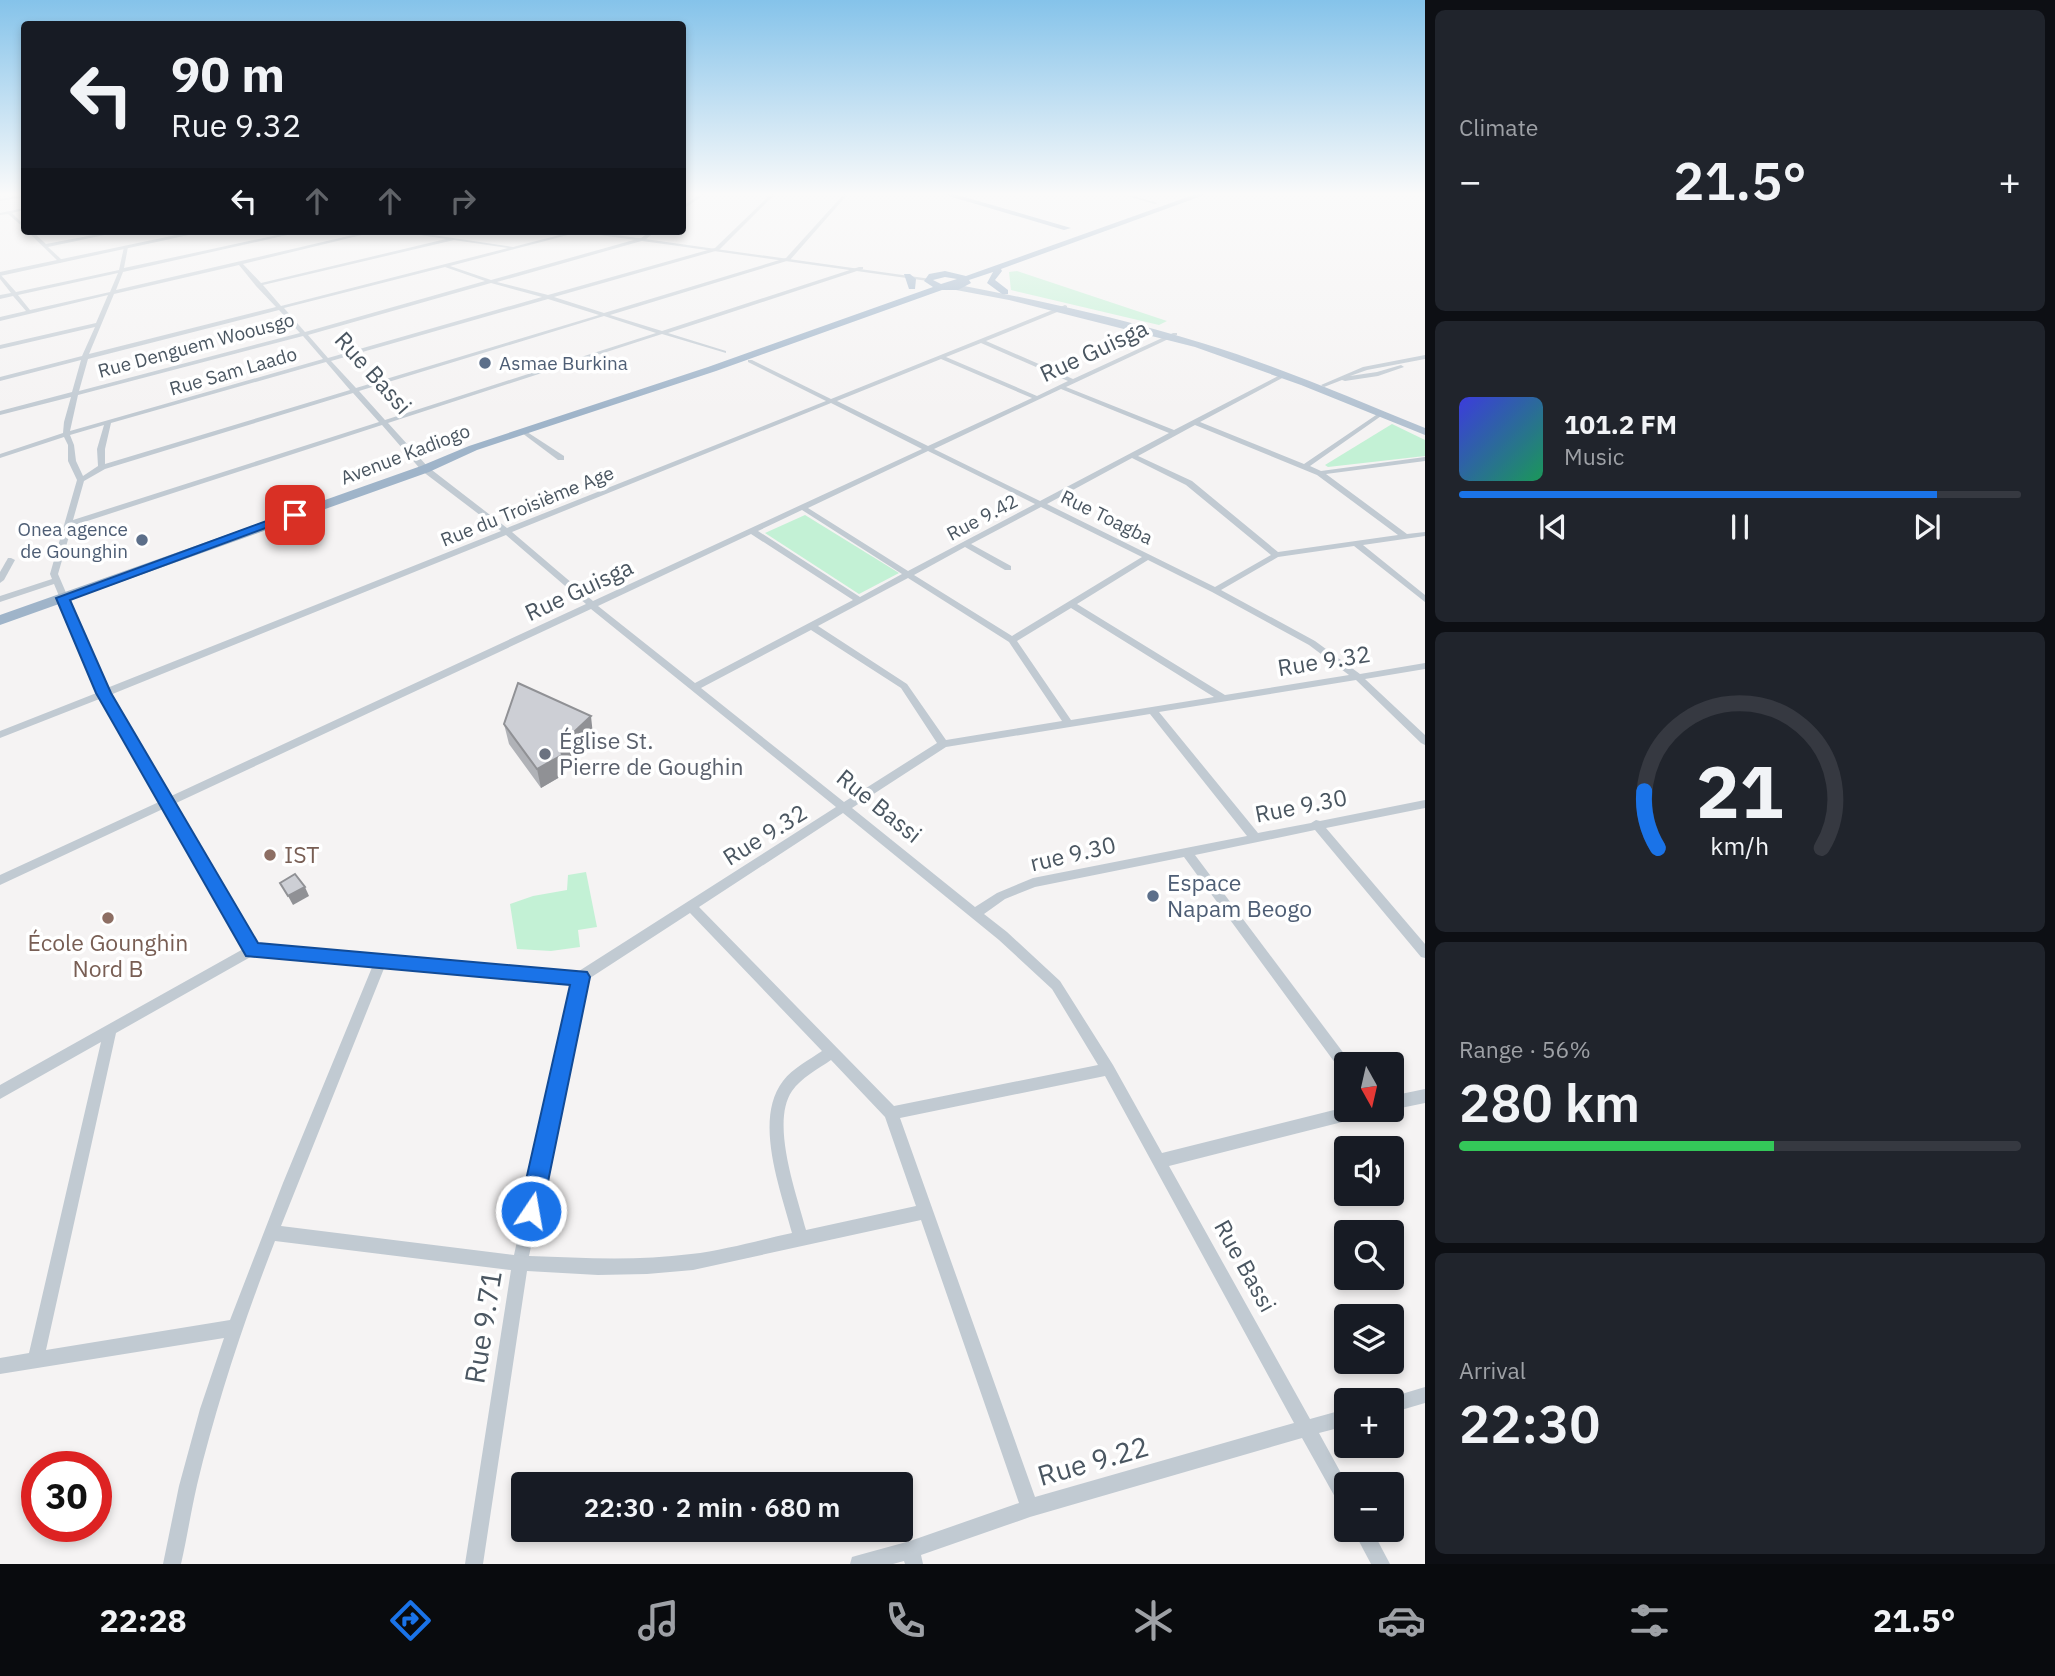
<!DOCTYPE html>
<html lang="en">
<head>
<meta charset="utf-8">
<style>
	body { margin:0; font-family:"IBM Plex Sans",sans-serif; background:#20242c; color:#f1f3f6; height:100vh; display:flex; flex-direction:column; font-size:26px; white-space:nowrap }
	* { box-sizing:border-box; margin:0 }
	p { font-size:23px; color:#9ea1a6 }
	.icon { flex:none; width:38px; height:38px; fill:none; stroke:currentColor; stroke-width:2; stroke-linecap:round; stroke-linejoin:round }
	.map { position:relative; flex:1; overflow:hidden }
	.drawer { display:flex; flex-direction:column; gap:10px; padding:10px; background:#0d0f14; width:630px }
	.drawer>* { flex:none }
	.top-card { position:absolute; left:21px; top:21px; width:665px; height:214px; border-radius:7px; box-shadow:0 4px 10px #0003; background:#171b24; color:#f1f3f6; overflow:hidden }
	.needle { width:46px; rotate:172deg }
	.buttons { position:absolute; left:1334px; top:1052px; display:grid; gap:14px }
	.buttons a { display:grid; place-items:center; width:70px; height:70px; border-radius:7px; background:#171b24; box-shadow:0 4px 10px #0003; font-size:35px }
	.speed { position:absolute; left:21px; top:1451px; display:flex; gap:14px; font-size:35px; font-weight:700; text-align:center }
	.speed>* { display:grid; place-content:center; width:91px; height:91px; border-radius:50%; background:#171b24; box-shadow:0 4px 10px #0003; line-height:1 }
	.speed .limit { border:10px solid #d22; background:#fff; color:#111 }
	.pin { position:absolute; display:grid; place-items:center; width:60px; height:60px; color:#fff; margin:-30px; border-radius:14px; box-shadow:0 4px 10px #0006 }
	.me { position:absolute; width:77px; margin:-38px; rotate:12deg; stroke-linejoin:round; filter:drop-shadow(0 0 5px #0008) }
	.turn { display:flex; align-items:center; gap:24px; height:147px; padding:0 35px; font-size:32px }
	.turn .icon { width:91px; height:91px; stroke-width:2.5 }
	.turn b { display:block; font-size:49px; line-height:60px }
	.lanes { display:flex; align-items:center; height:66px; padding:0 35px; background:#0003; justify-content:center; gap:35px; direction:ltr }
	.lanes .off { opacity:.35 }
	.big { font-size:52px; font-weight:600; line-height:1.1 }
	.drawer .widget { flex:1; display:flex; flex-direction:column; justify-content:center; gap:10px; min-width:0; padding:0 24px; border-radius:10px; background:#20242c }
	.drawer .dial { align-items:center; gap:0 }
	.dial svg { height:182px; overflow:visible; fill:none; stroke:#363941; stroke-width:7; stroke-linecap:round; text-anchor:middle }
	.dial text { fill:#f1f3f6; stroke:none }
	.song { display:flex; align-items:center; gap:21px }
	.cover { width:84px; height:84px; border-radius:10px; background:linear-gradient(135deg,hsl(240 70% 55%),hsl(150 70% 35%)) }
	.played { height:7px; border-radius:4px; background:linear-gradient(90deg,#1a73e8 85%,#363941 85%) }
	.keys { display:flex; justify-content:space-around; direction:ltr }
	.heat { display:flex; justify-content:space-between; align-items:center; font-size:38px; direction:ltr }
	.charge { height:10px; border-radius:5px; background:linear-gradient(90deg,#34c759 56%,#363941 0) }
	.trip { position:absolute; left:511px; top:1472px; width:402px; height:70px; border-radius:7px; background:#171b24; box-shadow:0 4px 10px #0003; font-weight:600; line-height:70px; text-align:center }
	.menu { display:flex; height:112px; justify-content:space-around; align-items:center; background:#090b0e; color:#9ea1a6 }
	.menu .icon { width:49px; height:49px }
	.menu .active { color:#1a73e8 }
	.menu b { font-size:32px; color:#f1f3f6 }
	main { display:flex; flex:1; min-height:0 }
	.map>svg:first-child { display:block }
</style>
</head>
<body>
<main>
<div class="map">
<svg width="1425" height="1564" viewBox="0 0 1425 1564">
	<rect width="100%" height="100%" fill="#f5f3f3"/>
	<g fill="#c3f1d5">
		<polygon points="1017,271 1167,321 1159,325 1011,290 1009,272"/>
		<polygon points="1392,424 1425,440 1425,456 1328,467 1325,465"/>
		<polygon points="805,515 899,573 859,594 765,533"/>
		<polygon points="586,872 597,927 578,930 580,947 551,951 517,949 510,904 533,896 567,890 568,875"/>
	</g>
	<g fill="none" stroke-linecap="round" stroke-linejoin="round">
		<g fill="#c1cad2" fill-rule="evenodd">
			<polygon points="700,194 705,194 682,210 682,207"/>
			<path d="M771,194H775L719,250L554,297L604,313L786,258L844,194H848L790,260L610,315L662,331L859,267H863V269L668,333L726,351V353L662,334L388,423L428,467L507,528L826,401L748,362V360H752L831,399L1065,305L1067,306V308L986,341L1073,379L1173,333H1177V335L1066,387L1174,430L1284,373L1287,375L1286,376L1200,422L1304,464L1382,411L1384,412V414L1310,466L1321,471L1425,457V461L1326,474L1407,534L1425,532V536L1363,545L1425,595V602L1354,546L1278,557L1221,590L1315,641L1360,674L1425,663V669L1365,679L1425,735V745L1421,743L1356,680L1159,712L1258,833L1311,823L1316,820L1320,821L1425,800V808L1326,828L1425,944V958L1421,957L1315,830L1195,855L1351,1063V1064H1346V1073L1341,1071L1184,857L1035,887L1005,899L984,914L1007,932L1060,981L1113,1065L1162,1153L1346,1107V1110H1369L1367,1115L1362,1117L1169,1166L1310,1419L1346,1409V1426L1319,1433L1347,1484L1346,1509L1340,1506L1302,1438L1030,1517L921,1555L923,1564H905L904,1561L893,1564H850L852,1557L859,1555L910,1541L1019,1503L921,1220L693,1270L647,1274L598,1275L527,1271L483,1564H465L511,1270L275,1241C244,1321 217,1402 197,1485C191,1511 187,1538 181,1564H163L179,1486L200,1409L224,1338L0,1374V1358L29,1353L101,1042L0,1099V1085L245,948L165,808L0,885V875L161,801L102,698L0,738V731L99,692L54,584L0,602V596L52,579L50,574L77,480L68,461V445L64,437L0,458V454L63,433L64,422L71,397L0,415V411L72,392L81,360L0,381V377L82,356L95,327L0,349V345L96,323L108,295L0,321V317L26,311L13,296L0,299V295L11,293L0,279V274L16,292L119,270L124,247L126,246L128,247L124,268L296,231H305L123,272L116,290L370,231H378L243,264L261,283L446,239L394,231H406L513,247L575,231H583L450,266L491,280L641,238L651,231H656L645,240L497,282L548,295L715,248ZM454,240L508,248L281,306L263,285ZM239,265L256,286L276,307L89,354L114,294ZM445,267L485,281L305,332L284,308ZM118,273L110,292L30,310L18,295ZM491,283L542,297L328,358L308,335ZM548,299L599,315L356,388L331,361ZM279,310L300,333L79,391L88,359ZM604,316L656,333L385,420L359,391ZM303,336L323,359L70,431L78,395ZM981,343L1068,381L1037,396L946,357ZM941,359L1032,398L928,446L837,401ZM326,362L350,390L105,464V449L111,423ZM1061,389L1169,433L1040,501L934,449ZM353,393L379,422L73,520L84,481L105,469ZM831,403L922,449L593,601L512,532ZM104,425L97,449L98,466L83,476L76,461L74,445L70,435ZM382,425L422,471L501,531L107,688L58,574L72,526ZM1195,425L1317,475L1398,535L1278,552L1192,481L1138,456ZM928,451L1035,504L908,571L808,508ZM1132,458L1186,485L1271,555L1215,587L1047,504ZM1041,507L1142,557L1012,636L914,575L965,547L1005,570H1011V566L971,544ZM802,510L902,574L860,597L758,531ZM751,534L853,600L695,683L598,606ZM506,535L586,604L169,797L110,695ZM1148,560L1212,592L1309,645L1349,675L1225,695L1077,604ZM908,578L1009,642L1062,721L946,740L907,684L818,626ZM1071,608L1214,697L1071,720L1017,641ZM591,609L836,807L579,971L257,945L174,804ZM811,630L901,688L937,743L844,802L701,688ZM1150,714L1247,836L1033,878L997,893L975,907L852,808L946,747ZM843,813L999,940L1052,989L1098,1065L894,1106L699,907ZM690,913L822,1051C809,1060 793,1068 783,1081C753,1120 781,1190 792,1233C759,1240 725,1250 691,1254C637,1261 583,1258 529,1256L587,980ZM254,955L373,965L283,1183L230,1320L46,1350L116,1033ZM385,966L574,982L514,1255L281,1226ZM831,1060L885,1117L916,1206L806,1230C797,1195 770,1123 792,1091C801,1078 818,1069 831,1060ZM1105,1076L1294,1423L1035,1497L900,1118Z"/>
			<polygon points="1120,194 1127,194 1157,203 1155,204"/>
			<polygon points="24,195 24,197 0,201 0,199"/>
			<polygon points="24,208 24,210 12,213 24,225 24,228 8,214 0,215 0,213"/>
			<polygon points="27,231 32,231 46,244 114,231 123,231 48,247 62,260 60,263"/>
			<polygon points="1425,355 1425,359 1367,370 1350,376 1377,372 1401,365 1404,367 1378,376 1345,381 1342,380 1324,387 1321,385 1363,367"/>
			<polygon points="524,430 564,456 564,460 558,460 522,433 521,432"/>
			<polygon points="8,558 11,558 15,560 4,580 0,583 0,572"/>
			<polygon points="1425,1089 1425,1103 1391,1110 1391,1096"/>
			<polygon points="1425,1387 1425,1403 1391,1413 1391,1400 1385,1399"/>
			<polygon points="1353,1530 1372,1530 1390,1564 1371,1564"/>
		</g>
		<g fill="#c1cad2" fill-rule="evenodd">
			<polygon points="195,231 207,231 0,276 0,272"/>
			<polygon points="571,231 588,231 931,279 928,281"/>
		</g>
		<path fill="#b3c2d1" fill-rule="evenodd" d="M959,285C1039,300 1124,319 1202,343C1278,366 1351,398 1425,428V435L1301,385L1195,347L1009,300L956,290L955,288Z"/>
		<g fill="#9fb4c9" fill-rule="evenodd">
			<polygon points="942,194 954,194 1071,228 1064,230"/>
			<path d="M1196,194H1207L1001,269L1002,271L995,280L1008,290V294H1002L987,283L993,272L969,280L971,283L958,290H942L716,371L477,450L429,472L0,625V615L421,466L469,446L708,367L933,287L924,281L929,274L945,271L966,276ZM945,277L957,279L941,284L933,280Z"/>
			<polygon points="904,274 910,274 916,279 915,289 909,289"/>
		</g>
	</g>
	<polygon fill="#b0b2b7" points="504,724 593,735 563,763 565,774 541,788 509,744"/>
	<g fill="#909195">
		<polygon points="591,716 593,735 563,763 565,774 541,788 537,769 560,745"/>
		<polygon points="305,887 309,896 293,905 288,896"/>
	</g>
	<g fill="#cdcfd5" stroke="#909195" stroke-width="2">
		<polygon points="518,683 591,716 560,745 562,755 537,769 504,724"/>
		<polygon points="295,874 305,887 288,896 280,883"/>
	</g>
	<linearGradient id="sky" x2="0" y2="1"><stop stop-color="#85c3ea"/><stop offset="0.47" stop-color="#fafafa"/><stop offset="1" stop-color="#fafafa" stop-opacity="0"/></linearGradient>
	<rect width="1425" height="413" fill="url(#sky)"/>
	<polygon fill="#1a73e8" stroke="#114b97" stroke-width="2" points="291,512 301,515 70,600 111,693 258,943 587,972 590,977 542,1211 539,1219 531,1222 523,1219 519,1211 570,985 246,956 96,693 56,598"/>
	<g fill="#5c6f8a" stroke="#fff" stroke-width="2.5">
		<circle cx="485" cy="363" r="7"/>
		<circle cx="142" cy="540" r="7"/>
		<circle cx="1153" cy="896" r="7"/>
	</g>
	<circle fill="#6b7280" stroke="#fff" stroke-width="2.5" cx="545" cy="754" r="7"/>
	<g fill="#8d6e63" stroke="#fff" stroke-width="2.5">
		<circle cx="270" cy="855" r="7"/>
		<circle cx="108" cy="918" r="7"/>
	</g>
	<g text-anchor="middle" stroke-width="7" stroke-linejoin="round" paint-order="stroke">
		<g font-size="19" fill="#4a5661" stroke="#fff">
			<text transform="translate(196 345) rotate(-15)" y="7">Rue Denguem Woousgo</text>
			<text transform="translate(233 371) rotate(-16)" y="7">Rue Sam Laado</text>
			<text transform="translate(405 454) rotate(-21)" y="7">Avenue Kadiogo</text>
			<text transform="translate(527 506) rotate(-22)" y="7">Rue du Troisième Age</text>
			<text transform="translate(982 517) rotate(-28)" y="7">Rue 9.42</text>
			<text transform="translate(1107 517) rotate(26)" y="7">Rue Toagba</text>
		</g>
		<g font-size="19" fill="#4e5e75" stroke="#fff" text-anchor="start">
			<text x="499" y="370">Asmae Burkina</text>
			<text x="128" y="536" text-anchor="end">Onea agence<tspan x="128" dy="22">de Gounghin</tspan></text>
		</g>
		<g font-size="23" fill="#4a5661" stroke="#fff">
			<text transform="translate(1094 351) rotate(-25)" y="8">Rue Guisga</text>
			<text transform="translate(373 373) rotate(48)" y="8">Rue Bassi</text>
			<text transform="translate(579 590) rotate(-25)" y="8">Rue Guisga</text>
			<text transform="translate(1324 661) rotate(-9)" y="8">Rue 9.32</text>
			<text transform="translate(879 806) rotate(39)" y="8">Rue Bassi</text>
			<text transform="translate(1301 806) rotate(-11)" y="8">Rue 9.30</text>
			<text transform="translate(765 835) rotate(-32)" y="8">Rue 9.32</text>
			<text transform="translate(1073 854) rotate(-13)" y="8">rue 9.30</text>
			<text transform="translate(1245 1266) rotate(61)" y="8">Rue Bassi</text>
		</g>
		<g font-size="23" fill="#5b616d" stroke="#fff" text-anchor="start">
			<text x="559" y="749">Église St.<tspan x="559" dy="26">Pierre de Goughin</tspan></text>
		</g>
		<g font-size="23" fill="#785e54" stroke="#fff" text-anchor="start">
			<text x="284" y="863">IST</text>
			<text x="108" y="951" text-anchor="middle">École Gounghin<tspan x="108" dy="26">Nord B</tspan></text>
		</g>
		<g font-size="23" fill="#4e5e75" stroke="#fff" text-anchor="start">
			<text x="1167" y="891">Espace<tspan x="1167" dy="26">Napam Beogo</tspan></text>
		</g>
		<g font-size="28" fill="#4a5661" stroke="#fff">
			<text transform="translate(483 1327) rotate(-81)" y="10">Rue 9.71</text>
			<text transform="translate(1093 1461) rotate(-16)" y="10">Rue 9.22</text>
		</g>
	</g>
</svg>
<div class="buttons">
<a><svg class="needle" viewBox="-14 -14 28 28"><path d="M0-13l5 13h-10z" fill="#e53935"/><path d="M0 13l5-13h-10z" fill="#9ea1a6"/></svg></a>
<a><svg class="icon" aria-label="sound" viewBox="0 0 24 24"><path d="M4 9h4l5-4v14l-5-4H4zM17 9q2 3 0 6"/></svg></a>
<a><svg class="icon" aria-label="search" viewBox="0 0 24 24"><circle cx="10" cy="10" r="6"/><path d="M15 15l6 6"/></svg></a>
<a><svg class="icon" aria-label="layers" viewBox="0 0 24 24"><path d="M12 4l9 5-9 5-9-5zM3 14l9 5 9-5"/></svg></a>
<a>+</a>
<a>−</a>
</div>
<div class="speed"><div class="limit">30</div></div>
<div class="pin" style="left:295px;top:515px;background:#d93025"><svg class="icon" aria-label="arrive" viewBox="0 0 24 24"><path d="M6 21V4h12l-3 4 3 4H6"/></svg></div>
<svg class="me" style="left:531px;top:1211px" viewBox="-20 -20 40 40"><circle r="17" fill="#1a73e8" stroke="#fff" stroke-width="3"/><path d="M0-11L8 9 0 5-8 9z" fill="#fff"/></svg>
<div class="trip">22:30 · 2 min · 680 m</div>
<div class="top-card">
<div class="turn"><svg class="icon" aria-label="left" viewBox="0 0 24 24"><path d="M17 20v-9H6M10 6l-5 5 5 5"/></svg><div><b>90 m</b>Rue 9.32</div></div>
<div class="lanes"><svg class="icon" aria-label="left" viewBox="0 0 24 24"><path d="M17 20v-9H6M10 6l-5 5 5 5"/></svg><svg class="icon off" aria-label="ahead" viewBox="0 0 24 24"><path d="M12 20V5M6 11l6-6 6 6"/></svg><svg class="icon off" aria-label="ahead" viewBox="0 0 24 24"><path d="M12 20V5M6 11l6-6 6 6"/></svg><svg class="icon off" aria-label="right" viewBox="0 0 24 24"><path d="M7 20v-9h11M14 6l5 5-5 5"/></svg></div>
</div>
</div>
<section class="drawer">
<div class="widget"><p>Climate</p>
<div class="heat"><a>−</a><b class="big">21.5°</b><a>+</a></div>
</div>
<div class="widget">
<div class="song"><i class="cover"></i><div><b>101.2 FM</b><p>Music</p></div></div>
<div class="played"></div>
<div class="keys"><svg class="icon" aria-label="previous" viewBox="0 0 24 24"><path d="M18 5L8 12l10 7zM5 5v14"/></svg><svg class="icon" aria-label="pause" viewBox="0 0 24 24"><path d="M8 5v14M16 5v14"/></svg><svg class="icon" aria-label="next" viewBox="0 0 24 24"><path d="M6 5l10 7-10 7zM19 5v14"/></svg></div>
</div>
<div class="widget dial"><svg viewBox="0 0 100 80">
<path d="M14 69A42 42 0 1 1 86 69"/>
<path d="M14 69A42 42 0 0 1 8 44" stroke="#1a73e8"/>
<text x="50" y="56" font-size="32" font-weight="700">21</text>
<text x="50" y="72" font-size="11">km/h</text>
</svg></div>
<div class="widget"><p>Range · 56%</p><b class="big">280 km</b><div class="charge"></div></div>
<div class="widget"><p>Arrival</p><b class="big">22:30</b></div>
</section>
</main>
<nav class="menu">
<b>22:28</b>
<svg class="icon active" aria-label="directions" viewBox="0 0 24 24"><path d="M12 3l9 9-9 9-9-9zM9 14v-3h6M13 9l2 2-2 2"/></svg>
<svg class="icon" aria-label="music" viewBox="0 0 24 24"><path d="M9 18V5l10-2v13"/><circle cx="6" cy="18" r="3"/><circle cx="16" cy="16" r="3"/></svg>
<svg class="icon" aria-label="phone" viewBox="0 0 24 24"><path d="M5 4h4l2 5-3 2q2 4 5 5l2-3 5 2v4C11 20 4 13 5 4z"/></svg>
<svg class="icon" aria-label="climate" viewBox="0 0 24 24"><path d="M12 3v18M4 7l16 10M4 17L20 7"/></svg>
<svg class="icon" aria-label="car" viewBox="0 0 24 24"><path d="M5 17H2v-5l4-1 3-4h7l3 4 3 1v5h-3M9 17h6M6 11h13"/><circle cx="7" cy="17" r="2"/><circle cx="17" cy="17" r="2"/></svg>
<svg class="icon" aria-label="filters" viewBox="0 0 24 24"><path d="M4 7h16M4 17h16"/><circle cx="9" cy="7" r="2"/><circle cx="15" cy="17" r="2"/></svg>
<b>21.5°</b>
</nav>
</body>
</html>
